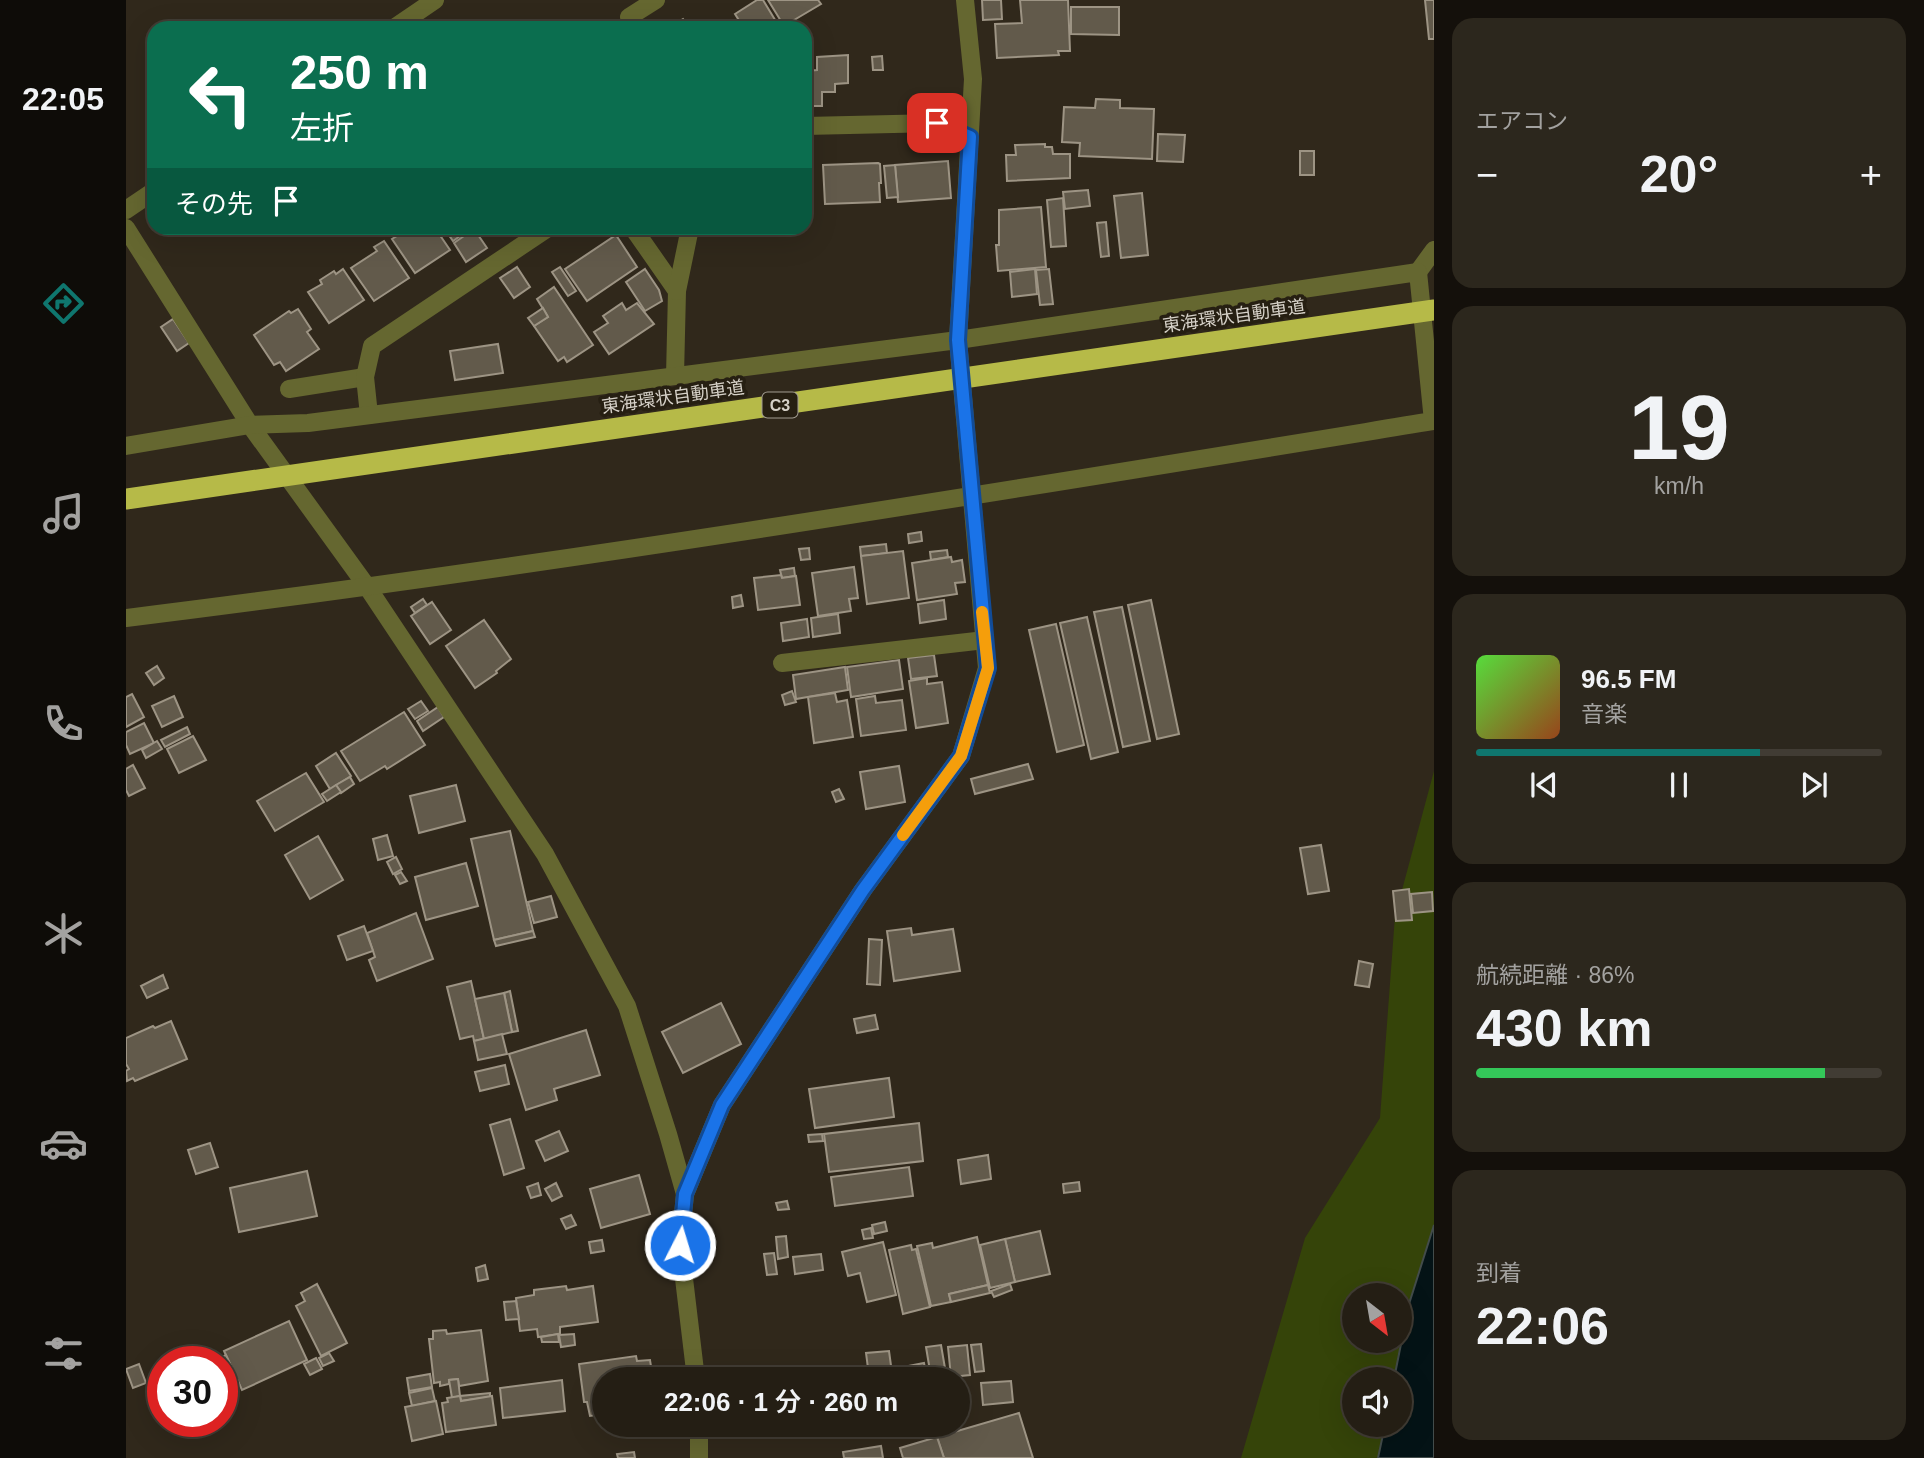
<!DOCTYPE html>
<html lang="ja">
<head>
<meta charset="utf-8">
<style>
	body { margin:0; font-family:Helvetica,"Noto Sans JP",sans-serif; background:#2c271d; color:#f1f3f6; height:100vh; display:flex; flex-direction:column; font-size:26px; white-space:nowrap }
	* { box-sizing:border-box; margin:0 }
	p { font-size:23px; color:#a3a2a0 }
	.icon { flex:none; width:38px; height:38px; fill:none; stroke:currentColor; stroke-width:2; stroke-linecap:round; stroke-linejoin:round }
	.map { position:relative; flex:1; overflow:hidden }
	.side { display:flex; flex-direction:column; gap:18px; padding:18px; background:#14100b; width:490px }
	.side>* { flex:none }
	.top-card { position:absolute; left:21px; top:21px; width:665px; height:214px; border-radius:21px; box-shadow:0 7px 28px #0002,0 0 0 2px #413c34; background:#0b6e4f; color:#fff; overflow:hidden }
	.needle { width:46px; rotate:149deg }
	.tools { position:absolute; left:1216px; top:1283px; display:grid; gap:14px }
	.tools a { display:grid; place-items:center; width:70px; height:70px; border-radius:50%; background:#241e14; box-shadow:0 7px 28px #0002,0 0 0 2px #413c34; font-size:35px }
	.speed { position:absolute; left:21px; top:1346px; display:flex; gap:14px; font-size:35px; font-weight:700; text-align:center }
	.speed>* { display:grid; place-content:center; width:91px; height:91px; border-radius:50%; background:#241e14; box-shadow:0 7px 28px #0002,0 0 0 2px #413c34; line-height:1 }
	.speed .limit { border:10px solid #d22; background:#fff; color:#111 }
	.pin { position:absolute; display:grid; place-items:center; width:60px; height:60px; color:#fff; margin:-30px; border-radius:14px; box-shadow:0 4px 10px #0006 }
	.me { position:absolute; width:77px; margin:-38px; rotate:5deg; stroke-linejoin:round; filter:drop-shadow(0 0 5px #0008) }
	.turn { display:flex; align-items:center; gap:24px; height:147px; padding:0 28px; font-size:32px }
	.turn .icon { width:91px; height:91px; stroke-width:2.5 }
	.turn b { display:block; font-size:49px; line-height:60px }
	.then { display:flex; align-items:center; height:66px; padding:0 28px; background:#0003; gap:14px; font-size:26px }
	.big { font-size:52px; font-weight:600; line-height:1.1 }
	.side .tile { flex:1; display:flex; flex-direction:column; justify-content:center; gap:10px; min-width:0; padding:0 24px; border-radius:21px; background:#2c271d }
	.side .dial { align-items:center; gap:0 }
	.dial b { font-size:91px; line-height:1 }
	.song { display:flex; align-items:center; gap:21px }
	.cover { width:84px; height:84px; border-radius:10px; background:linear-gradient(135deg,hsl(110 70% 55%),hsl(20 70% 35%)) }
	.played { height:7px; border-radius:4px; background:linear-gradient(90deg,#0f766e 70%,#413c34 70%) }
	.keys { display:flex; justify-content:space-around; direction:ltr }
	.heat { display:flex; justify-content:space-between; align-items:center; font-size:38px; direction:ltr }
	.charge { height:10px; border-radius:5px; background:linear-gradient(90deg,#34c759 86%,#413c34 0) }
	.trip { position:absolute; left:466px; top:1367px; width:378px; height:70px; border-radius:35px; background:#241e14; box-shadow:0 7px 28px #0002,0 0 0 2px #413c34; font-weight:600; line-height:70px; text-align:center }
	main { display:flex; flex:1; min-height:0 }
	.tabs { display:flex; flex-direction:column; width:126px; justify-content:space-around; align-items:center; background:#0e0c08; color:#a3a2a0 }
	.tabs .icon { width:49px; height:49px }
	.tabs .selected { color:#0f766e }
	.tabs b { font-size:32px; color:#f1f3f6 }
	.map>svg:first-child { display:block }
</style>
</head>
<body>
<main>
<nav class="tabs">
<b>22:05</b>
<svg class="icon selected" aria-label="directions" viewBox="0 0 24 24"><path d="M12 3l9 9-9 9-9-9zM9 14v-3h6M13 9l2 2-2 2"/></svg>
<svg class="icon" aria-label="music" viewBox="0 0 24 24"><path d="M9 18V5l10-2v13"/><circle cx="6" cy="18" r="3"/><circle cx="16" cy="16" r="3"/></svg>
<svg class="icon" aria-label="phone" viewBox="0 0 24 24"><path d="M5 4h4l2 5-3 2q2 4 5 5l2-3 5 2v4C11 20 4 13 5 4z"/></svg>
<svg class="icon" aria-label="climate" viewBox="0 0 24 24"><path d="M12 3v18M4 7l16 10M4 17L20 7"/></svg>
<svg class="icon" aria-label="car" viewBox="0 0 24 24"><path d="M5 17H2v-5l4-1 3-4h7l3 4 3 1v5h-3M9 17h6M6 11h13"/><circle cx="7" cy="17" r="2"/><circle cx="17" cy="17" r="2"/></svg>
<svg class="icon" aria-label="filters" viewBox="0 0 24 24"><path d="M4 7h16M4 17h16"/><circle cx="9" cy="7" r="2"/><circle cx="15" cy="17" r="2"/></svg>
</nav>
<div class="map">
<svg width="1308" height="1458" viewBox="0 0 1308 1458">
	<rect width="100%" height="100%" fill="#30281b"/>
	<path fill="#354409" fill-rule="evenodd" d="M1308,771V1225L1283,1304L1268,1379H1228V1424L1259,1425L1252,1458H1115L1179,1238L1254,1118L1269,916ZM1228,1295H1274V1340H1228Z"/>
	<polygon fill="#041316" stroke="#434c4b" stroke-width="2" points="1308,1225 1308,1458 1252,1458 1259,1425 1274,1424 1274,1379 1268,1379 1283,1304"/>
	<g fill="#625a4b" stroke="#9d9484" stroke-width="2">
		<polygon points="631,0 637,0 654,28 604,28 614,22 609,14"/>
		<polygon points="642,0 692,0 695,4 658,26"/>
		<polygon points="856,0 875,0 876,19 857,20"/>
		<polygon points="894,0 942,0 944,51 932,51 933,55 871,58 869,24 896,23"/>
		<polygon points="1299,0 1308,0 1308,39 1303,39"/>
		<polygon points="945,7 993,7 993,35 945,34"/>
		<polygon points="557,19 563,28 542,28"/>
		<polygon points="722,55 722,83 709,84 709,92 696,92 696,106 679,106 679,71 691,70 691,57"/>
		<polygon points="756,56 757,70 747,70 746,57"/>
		<polygon points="970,99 994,100 994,108 1028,109 1026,159 953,156 954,143 936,142 938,107 969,108"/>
		<polygon points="1032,134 1059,135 1057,162 1031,161"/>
		<polygon points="919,144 919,147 926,147 927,154 944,154 944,178 881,181 880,155 890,155 889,145"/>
		<rect x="1174" y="151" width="14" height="24"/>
		<polygon points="822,161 825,198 772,202 769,165"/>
		<polygon points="752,163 754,164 755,183 753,183 754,202 699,204 697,165"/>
		<polygon points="769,165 772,197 761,198 758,166"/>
		<polygon points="962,190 964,206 939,209 937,192"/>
		<polygon points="1016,193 1022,255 995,258 988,196"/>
		<polygon points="937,198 940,246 925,247 921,200"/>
		<polygon points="915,207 920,267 872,271 870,245 873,245 873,210"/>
		<polygon points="980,222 983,256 975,257 971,223"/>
		<polygon points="284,228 309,228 324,250 289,273 266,239"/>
		<polygon points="318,228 339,228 341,231 327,241"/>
		<polygon points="348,229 361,248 340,262 328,243"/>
		<polygon points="490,235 511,267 461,301 439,269"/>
		<polygon points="258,241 283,278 248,301 225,268 251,251 248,247"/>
		<polygon points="391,267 404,287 388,298 374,278"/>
		<polygon points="434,267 450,291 442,296 426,272"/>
		<polygon points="217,269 238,300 203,323 182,292 196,284 194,280 208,271 210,274"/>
		<polygon points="519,269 533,290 536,301 519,311 500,282"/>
		<polygon points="909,269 911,294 886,297 884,272"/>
		<polygon points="923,269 927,304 914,305 910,270"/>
		<polygon points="428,287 467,345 441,362 438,357 432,361 408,326 422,317 411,299"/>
		<polygon points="496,303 500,310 511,303 528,324 483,354 468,332 482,323 477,316"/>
		<polygon points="417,308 422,317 408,326 402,318"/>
		<polygon points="172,309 185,329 181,332 193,349 160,371 154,362 148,365 128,335 163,311 165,313"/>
		<polygon points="47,319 63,343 51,351 35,327"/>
		<polygon points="372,344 377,373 329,380 324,351"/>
		<polygon points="795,532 796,541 783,543 782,534"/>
		<polygon points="760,544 761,553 735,556 734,547"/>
		<polygon points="683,548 684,559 675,560 673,549"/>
		<polygon points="821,550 822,557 805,560 804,552"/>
		<polygon points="777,551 783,598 741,604 735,556"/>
		<polygon points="825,557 826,562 836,560 839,582 829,583 831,594 791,600 786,563"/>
		<polygon points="728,567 732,598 723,599 725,611 692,616 686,573"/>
		<polygon points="668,568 669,576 656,578 654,570"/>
		<polygon points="655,575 656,578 670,576 674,605 632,610 628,578"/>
		<polygon points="615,595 617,606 607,608 606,597"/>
		<polygon points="297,599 301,605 289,613 285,607"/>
		<polygon points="818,600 820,619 794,623 792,604"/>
		<polygon points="1025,600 1053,734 1031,739 1002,605"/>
		<polygon points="306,602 325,630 304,644 285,616"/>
		<polygon points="996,607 1024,741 997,747 968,612"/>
		<polygon points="712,614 714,633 687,637 685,618"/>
		<polygon points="961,617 992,752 965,759 934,623"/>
		<polygon points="681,619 683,637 657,641 655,623"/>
		<polygon points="358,620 385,659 370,671 371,673 349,688 320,646"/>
		<polygon points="930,624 958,745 931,752 903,630"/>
		<polygon points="808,655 811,676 785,679 782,658"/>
		<polygon points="773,660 777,689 725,697 721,667"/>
		<polygon points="31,666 38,678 28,685 20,673"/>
		<polygon points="719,667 722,690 670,699 667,675"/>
		<polygon points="801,678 801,684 816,682 822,723 790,728 783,681"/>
		<polygon points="666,691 670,702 659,705 656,695"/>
		<polygon points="709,693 711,702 721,700 727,737 688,743 682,697"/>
		<polygon points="6,694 18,717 0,727 0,697"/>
		<polygon points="48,696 57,717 36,727 26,706"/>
		<polygon points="749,696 750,703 776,700 780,730 735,736 730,699"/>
		<polygon points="295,701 302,711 289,719 282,709"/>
		<polygon points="312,707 318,717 297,731 291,721"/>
		<polygon points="278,712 299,745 261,769 259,766 234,781 215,751"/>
		<polygon points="18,723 28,743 4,754 0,745 0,732"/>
		<polygon points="61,727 64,734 39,747 35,740"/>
		<polygon points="67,736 80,760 53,773 41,749"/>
		<polygon points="31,741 36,749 20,758 16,750"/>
		<polygon points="210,753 225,776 204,789 190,766"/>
		<polygon points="902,764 907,779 849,794 845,779"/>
		<polygon points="7,765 19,788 3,796 0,790 0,769"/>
		<polygon points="773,766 779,802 740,809 734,772"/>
		<polygon points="180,773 198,802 149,831 131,801"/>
		<polygon points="224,777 228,784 215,793 210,785"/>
		<polygon points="210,785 215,792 201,801 196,794"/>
		<polygon points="330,785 339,821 293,833 284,796"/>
		<polygon points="713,789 718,799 710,802 706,792"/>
		<polygon points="384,831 407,931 368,940 345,839"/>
		<polygon points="261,835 267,856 252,860 247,839"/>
		<polygon points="192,836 217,880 184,899 159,855"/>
		<polygon points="1195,845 1203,891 1182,894 1174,848"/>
		<polygon points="270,857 276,869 267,874 261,862"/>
		<polygon points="340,863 352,906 300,920 289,877"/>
		<polygon points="275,872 281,881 274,884 269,875"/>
		<polygon points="1283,889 1286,920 1270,921 1267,891"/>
		<polygon points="1306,892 1307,911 1287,913 1285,894"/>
		<polygon points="425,896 431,917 408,923 402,902"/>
		<polygon points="290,913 307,959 251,981 243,960 249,957 241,933"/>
		<polygon points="238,926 247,951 221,960 212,936"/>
		<polygon points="785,928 786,935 827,929 834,971 768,981 761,931"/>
		<polygon points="407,931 409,937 370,946 368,940"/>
		<polygon points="743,939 756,940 754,985 741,984"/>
		<polygon points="1233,961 1247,964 1243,987 1229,985"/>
		<polygon points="37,975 42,988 21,998 15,986"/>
		<polygon points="345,981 358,1039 348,1041 347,1036 334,1039 321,987"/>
		<polygon points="384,991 392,1031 386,1032 378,993"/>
		<polygon points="378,993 386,1032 358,1039 349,999"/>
		<polygon points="595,1003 615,1044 557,1073 536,1032"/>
		<polygon points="749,1015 752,1029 731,1033 728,1019"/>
		<polygon points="45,1021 61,1059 9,1081 7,1078 1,1081 0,1071 3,1069 0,1064 0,1038 27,1026 29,1028"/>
		<polygon points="460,1030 474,1075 428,1089 431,1100 400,1110 383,1054"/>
		<polygon points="376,1034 381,1054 352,1060 348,1041"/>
		<polygon points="379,1065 383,1084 354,1091 349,1072"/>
		<polygon points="763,1078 768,1117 689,1128 683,1089"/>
		<polygon points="384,1119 398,1168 378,1175 364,1125"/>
		<polygon points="793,1123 797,1161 703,1172 698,1134"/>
		<polygon points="433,1131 442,1151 419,1161 410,1141"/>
		<polygon points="696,1134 697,1141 683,1142 682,1135"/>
		<polygon points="84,1143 92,1167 70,1174 62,1150"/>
		<polygon points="862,1155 865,1179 835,1184 832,1160"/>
		<polygon points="783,1167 787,1196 709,1206 705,1177"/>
		<polygon points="181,1171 191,1216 113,1232 104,1188"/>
		<polygon points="513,1175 524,1214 475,1228 464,1189"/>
		<polygon points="953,1182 954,1191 938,1193 937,1184"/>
		<polygon points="412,1183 415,1195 405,1198 401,1187"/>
		<polygon points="430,1183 436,1196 426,1201 419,1189"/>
		<polygon points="661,1201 663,1209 652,1210 650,1203"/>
		<polygon points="445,1215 450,1225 440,1229 435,1219"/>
		<polygon points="759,1222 761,1231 748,1234 746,1225"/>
		<polygon points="745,1228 747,1238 738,1239 736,1230"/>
		<polygon points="914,1231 924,1274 889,1282 879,1239"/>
		<polygon points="660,1236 662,1257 652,1259 650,1237"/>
		<polygon points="851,1237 862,1285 823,1294 825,1302 805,1306 791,1246 806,1243 807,1248"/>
		<polygon points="879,1239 889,1282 864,1288 854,1245"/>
		<polygon points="476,1240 478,1251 465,1253 463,1242"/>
		<polygon points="757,1242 770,1295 741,1302 734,1273 722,1276 716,1252"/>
		<polygon points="785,1245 786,1250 790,1249 804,1307 777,1314 763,1250"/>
		<polygon points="648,1253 651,1274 641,1275 638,1254"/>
		<polygon points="695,1254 697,1270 669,1274 667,1257"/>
		<polygon points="359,1265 362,1279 352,1281 350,1268"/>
		<polygon points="191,1284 221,1343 195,1356 170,1306 179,1301 175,1293"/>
		<polygon points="884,1284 886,1290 868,1297 865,1291"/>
		<polygon points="862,1285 864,1293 825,1302 823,1294"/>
		<polygon points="440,1286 441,1290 467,1286 472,1322 434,1327 434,1334 412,1337 411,1329 394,1331 390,1298 408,1295 408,1290"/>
		<polygon points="390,1301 393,1319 380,1320 378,1302"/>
		<polygon points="163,1321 181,1360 116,1390 98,1351"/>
		<polygon points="320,1330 321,1334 355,1330 362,1381 333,1386 332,1379 323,1380 323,1384 314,1386 314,1382 308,1383 303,1339 307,1339 307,1331"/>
		<polygon points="432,1334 433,1342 416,1342 415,1337"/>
		<polygon points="448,1334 449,1345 435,1347 433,1335"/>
		<polygon points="855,1344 858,1371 849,1372 845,1345"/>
		<polygon points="815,1345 820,1374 805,1377 800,1347"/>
		<polygon points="841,1345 844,1375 825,1377 822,1347"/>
		<polygon points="763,1351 766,1373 743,1376 740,1353"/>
		<polygon points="203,1353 208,1361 197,1366 193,1358"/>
		<polygon points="100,1355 114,1386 105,1390 96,1371 96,1362 91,1360"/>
		<polygon points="510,1356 511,1361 524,1360 527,1379 478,1379 478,1414 464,1416 461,1402 458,1402 453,1364"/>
		<polygon points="190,1358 196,1369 184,1375 178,1364"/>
		<polygon points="798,1363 801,1379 779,1379 777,1367"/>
		<polygon points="13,1364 20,1383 7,1388 0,1369"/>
		<polygon points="545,1368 547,1379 529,1379 527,1370"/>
		<polygon points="304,1374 306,1387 283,1391 281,1378"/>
		<polygon points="332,1379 334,1396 326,1398 323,1380"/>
		<polygon points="436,1380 439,1411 377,1418 374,1388"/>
		<polygon points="885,1381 887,1402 857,1405 855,1383"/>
		<polygon points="306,1388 309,1401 286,1406 283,1393"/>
		<polygon points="364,1393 364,1397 335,1401 334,1396"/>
		<polygon points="334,1396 335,1401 366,1396 370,1425 320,1432 316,1403 322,1402 321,1398"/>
		<polygon points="310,1401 317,1434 286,1441 279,1407"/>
		<polygon points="893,1413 907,1458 818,1458 811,1437"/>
		<polygon points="750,1424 780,1424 781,1426 751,1431"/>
		<polygon points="811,1437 818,1458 777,1458 774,1448"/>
		<polygon points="755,1446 757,1458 718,1458 717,1452"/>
		<polygon points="508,1452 509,1458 492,1458 491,1454"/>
	</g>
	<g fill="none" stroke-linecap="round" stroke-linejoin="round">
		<g stroke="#656730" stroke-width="18">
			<polyline points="503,17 530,0"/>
			<polyline points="268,28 309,0"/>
			<polyline points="679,126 811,123 844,137"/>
			<polyline points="0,210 28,191"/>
			<polyline points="0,228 124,425 242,588 419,854 501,1006 542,1134 559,1194"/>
			<polyline points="507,228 551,291 549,376"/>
			<polyline points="1292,272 1308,250"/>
			<polyline points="551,291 564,228"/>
			<polyline points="163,389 239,377"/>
			<polyline points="243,415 239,377 246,346 422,228"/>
			<path d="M0,446L124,425L182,423L832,340L1292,272L1307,421C872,492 437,564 0,618"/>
			<polyline points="656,663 859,640"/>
			<polyline points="570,1379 554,1245 559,1194 596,1105 737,890 835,756 861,668 832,340 847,79 839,0"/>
			<polyline points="573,1424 573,1458"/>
		</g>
		<polyline stroke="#b6ba48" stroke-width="21" points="0,499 1308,310"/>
	</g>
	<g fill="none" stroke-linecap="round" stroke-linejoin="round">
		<defs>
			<polyline id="route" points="554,1245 559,1194 596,1105 737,890 835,756 862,668 832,340 844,137 811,123"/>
		</defs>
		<use href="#route" stroke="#114b97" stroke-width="18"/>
		<use href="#route" stroke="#1a73e8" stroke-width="12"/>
		<polyline stroke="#f59e0b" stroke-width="12" points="777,835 835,756 862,668 856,612"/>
	</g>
	<g text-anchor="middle" stroke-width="7" stroke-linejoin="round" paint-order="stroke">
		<rect fill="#261f12" stroke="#a19c91" stroke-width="2" x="636.5" y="392.5" width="35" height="25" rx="5"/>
		<g font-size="16" font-weight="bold" fill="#d6d1c8">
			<text x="654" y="411">C3</text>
		</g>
		<g font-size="18" fill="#d6d1c8" stroke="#261f12">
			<text transform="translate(1108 316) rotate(-8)" y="6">東海環状自動車道</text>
			<text transform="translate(547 397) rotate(-8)" y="6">東海環状自動車道</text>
		</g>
	</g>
</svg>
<div class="tools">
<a><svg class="needle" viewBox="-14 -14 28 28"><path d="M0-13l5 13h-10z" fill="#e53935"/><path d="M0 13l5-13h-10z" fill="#a3a2a0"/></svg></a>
<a><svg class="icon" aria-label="sound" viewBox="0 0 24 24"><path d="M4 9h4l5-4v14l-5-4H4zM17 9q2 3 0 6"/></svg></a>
</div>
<div class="speed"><div class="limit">30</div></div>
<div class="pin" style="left:811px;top:123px;background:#d93025"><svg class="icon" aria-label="arrive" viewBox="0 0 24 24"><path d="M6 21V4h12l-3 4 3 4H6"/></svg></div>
<svg class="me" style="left:554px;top:1245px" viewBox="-20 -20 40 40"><circle r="17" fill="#1a73e8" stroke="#fff" stroke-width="3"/><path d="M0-11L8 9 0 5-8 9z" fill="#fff"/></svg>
<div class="trip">22:06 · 1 分 · 260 m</div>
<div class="top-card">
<div class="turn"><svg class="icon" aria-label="left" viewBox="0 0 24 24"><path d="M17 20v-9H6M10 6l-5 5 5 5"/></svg><div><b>250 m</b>左折</div></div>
<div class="then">その先<svg class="icon" aria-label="arrive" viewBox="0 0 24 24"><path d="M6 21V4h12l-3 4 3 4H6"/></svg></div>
</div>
</div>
<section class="side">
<div class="tile"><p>エアコン</p>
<div class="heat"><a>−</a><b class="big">20°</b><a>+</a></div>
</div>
<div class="tile dial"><b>19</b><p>km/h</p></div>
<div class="tile">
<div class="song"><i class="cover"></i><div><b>96.5 FM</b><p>音楽</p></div></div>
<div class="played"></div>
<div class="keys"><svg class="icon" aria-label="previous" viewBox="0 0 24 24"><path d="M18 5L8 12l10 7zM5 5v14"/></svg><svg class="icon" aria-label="pause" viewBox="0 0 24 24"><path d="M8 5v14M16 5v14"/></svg><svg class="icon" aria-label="next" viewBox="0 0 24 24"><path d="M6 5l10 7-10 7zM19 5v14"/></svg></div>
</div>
<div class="tile"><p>航続距離 · 86%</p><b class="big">430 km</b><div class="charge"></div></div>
<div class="tile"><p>到着</p><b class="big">22:06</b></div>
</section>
</main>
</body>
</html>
